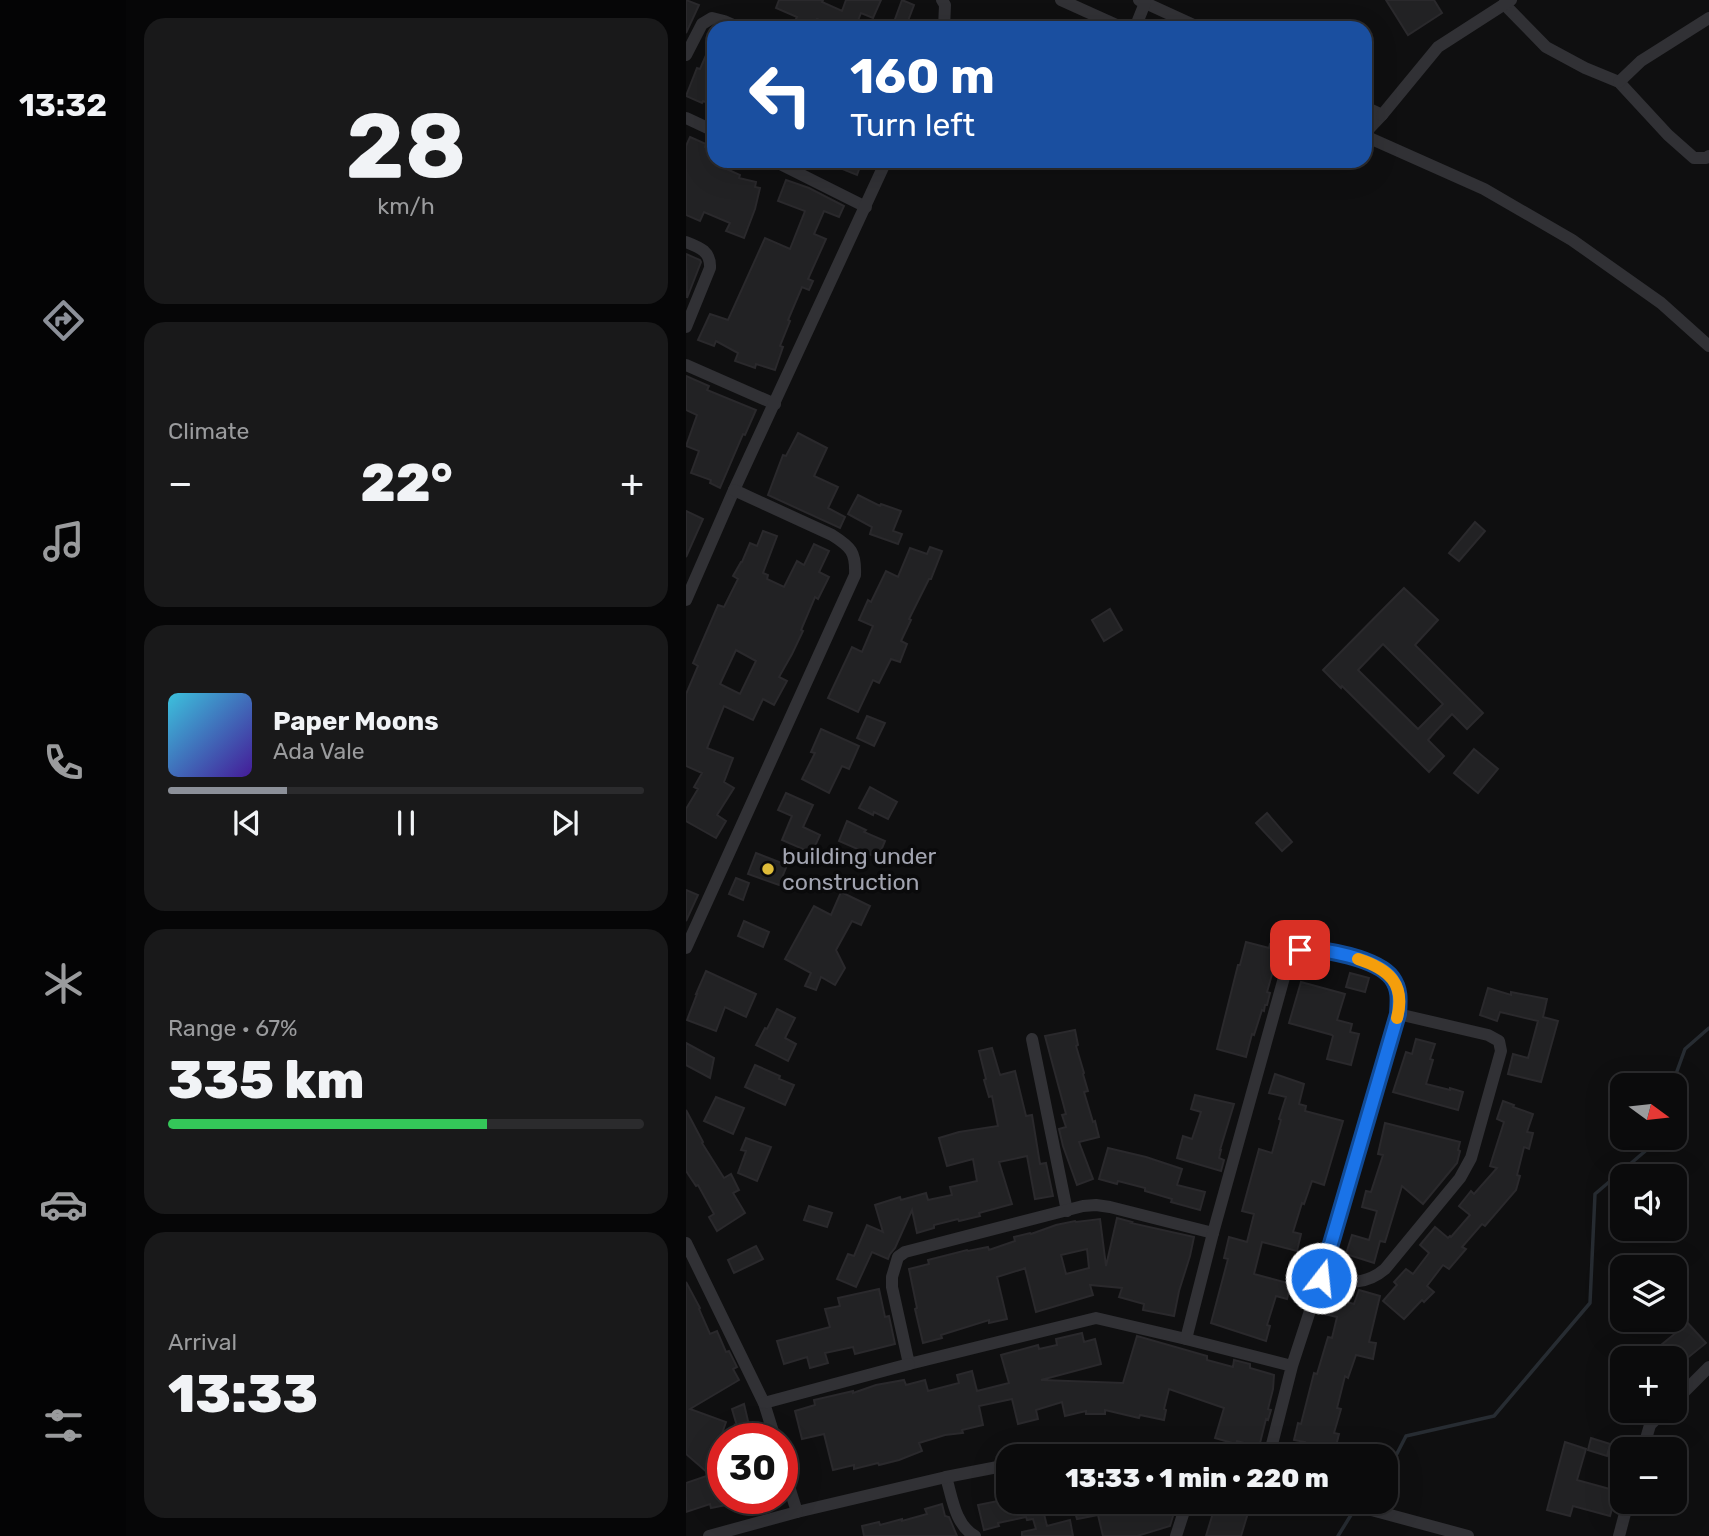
<!DOCTYPE html>
<html lang="en">
<head>
<meta charset="utf-8">
<style>
	body { margin:0; font-family:Rubik,sans-serif; background:#19191a; color:#f1f3f6; height:100vh; display:flex; flex-direction:column; font-size:26px; white-space:nowrap }
	* { box-sizing:border-box; margin:0 }
	p { font-size:23px; color:#9a9b9d }
	.icon { flex:none; width:38px; height:38px; fill:none; stroke:currentColor; stroke-width:2; stroke-linecap:round; stroke-linejoin:round }
	.map { position:relative; flex:1; overflow:hidden }
	.sheet { display:flex; flex-direction:column; gap:18px; padding:18px; background:#060607; width:560px }
	.sheet>* { flex:none }
	.guide { position:absolute; left:21px; top:21px; width:665px; height:147px; border-radius:21px; box-shadow:0 7px 28px #0002,0 0 0 2px #2b2b2d; background:#1a4fa0; color:#fff; overflow:hidden }
	.needle { width:46px; rotate:105deg }
	.controls { position:absolute; left:924px; top:1073px; display:grid; gap:14px }
	.controls a { display:grid; place-items:center; width:77px; height:77px; border-radius:14px; background:#0b0b0c; box-shadow:0 7px 28px #0002,0 0 0 2px #2b2b2d; font-size:35px }
	.speed { position:absolute; left:21px; top:1423px; display:flex; gap:14px; font-size:35px; font-weight:700; text-align:center }
	.speed>* { display:grid; place-content:center; width:91px; height:91px; border-radius:50%; background:#0b0b0c; box-shadow:0 7px 28px #0002,0 0 0 2px #2b2b2d; line-height:1 }
	.speed .limit { border:10px solid #d22; background:#fff; color:#111 }
	.pin { position:absolute; display:grid; place-items:center; width:60px; height:60px; color:#fff; margin:-30px; border-radius:14px; box-shadow:0 4px 10px #0006 }
	.me { position:absolute; width:77px; margin:-38px; rotate:16deg; stroke-linejoin:round; filter:drop-shadow(0 0 5px #0008) }
	.turn { display:flex; align-items:center; gap:24px; height:147px; padding:0 28px; font-size:32px }
	.turn .icon { width:91px; height:91px; stroke-width:2.5 }
	.turn b { display:block; font-size:49px; line-height:60px }
	.big { font-size:52px; font-weight:800; line-height:1.1 }
	.sheet .card { flex:1; display:flex; flex-direction:column; justify-content:center; gap:10px; min-width:0; padding:0 24px; border-radius:21px; background:#19191a }
	.sheet .dial { align-items:center; gap:0 }
	.dial b { font-size:91px; line-height:1 }
	.song { display:flex; align-items:center; gap:21px }
	.cover { width:84px; height:84px; border-radius:10px; background:linear-gradient(135deg,hsl(190 70% 55%),hsl(260 70% 35%)) }
	.played { height:7px; border-radius:4px; background:linear-gradient(90deg,#8c9099 25%,#2b2b2d 25%) }
	.keys { display:flex; justify-content:space-around; direction:ltr }
	.heat { display:flex; justify-content:space-between; align-items:center; font-size:38px; direction:ltr }
	.charge { height:10px; border-radius:5px; background:linear-gradient(90deg,#34c759 67%,#2b2b2d 0) }
	.trip { position:absolute; left:310px; top:1444px; width:402px; height:70px; border-radius:21px; background:#0b0b0c; box-shadow:0 7px 28px #0002,0 0 0 2px #2b2b2d; font-weight:800; line-height:70px; text-align:center }
	main { display:flex; flex:1; min-height:0 }
	.tabs { display:flex; flex-direction:column; width:126px; justify-content:space-around; align-items:center; background:#040405; color:#9a9b9d }
	.tabs .icon { width:49px; height:49px }
	.tabs .selected { color:#8c9099 }
	.tabs b { font-size:32px; color:#f1f3f6 }
	.map>svg:first-child { display:block }
</style>
</head>
<body>
<main>
<nav class="tabs">
<b>13:32</b>
<svg class="icon selected" aria-label="directions" viewBox="0 0 24 24"><path d="M12 3l9 9-9 9-9-9zM9 14v-3h6M13 9l2 2-2 2"/></svg>
<svg class="icon" aria-label="music" viewBox="0 0 24 24"><path d="M9 18V5l10-2v13"/><circle cx="6" cy="18" r="3"/><circle cx="16" cy="16" r="3"/></svg>
<svg class="icon" aria-label="phone" viewBox="0 0 24 24"><path d="M5 4h4l2 5-3 2q2 4 5 5l2-3 5 2v4C11 20 4 13 5 4z"/></svg>
<svg class="icon" aria-label="climate" viewBox="0 0 24 24"><path d="M12 3v18M4 7l16 10M4 17L20 7"/></svg>
<svg class="icon" aria-label="car" viewBox="0 0 24 24"><path d="M5 17H2v-5l4-1 3-4h7l3 4 3 1v5h-3M9 17h6M6 11h13"/><circle cx="7" cy="17" r="2"/><circle cx="17" cy="17" r="2"/></svg>
<svg class="icon" aria-label="filters" viewBox="0 0 24 24"><path d="M4 7h16M4 17h16"/><circle cx="9" cy="7" r="2"/><circle cx="15" cy="17" r="2"/></svg>
</nav>
<section class="sheet">
<div class="card dial"><b>28</b><p>km/h</p></div>
<div class="card"><p>Climate</p>
<div class="heat"><a>−</a><b class="big">22°</b><a>+</a></div>
</div>
<div class="card">
<div class="song"><i class="cover"></i><div><b>Paper Moons</b><p>Ada Vale</p></div></div>
<div class="played"></div>
<div class="keys"><svg class="icon" aria-label="previous" viewBox="0 0 24 24"><path d="M18 5L8 12l10 7zM5 5v14"/></svg><svg class="icon" aria-label="pause" viewBox="0 0 24 24"><path d="M8 5v14M16 5v14"/></svg><svg class="icon" aria-label="next" viewBox="0 0 24 24"><path d="M6 5l10 7-10 7zM19 5v14"/></svg></div>
</div>
<div class="card"><p>Range · 67%</p><b class="big">335 km</b><div class="charge"></div></div>
<div class="card"><p>Arrival</p><b class="big">13:33</b></div>
</section>
<div class="map">
<svg width="1023" height="1536" viewBox="0 0 1023 1536">
	<rect width="100%" height="100%" fill="#0f0f10"/>
	<g fill="none" stroke-linecap="round" stroke-linejoin="round">
		<g stroke="#272c32" stroke-width="3.5">
			<polyline points="986,1085 999,1049 1023,1028"/>
			<polyline points="700,1475 720,1436 808,1416 904,1303 909,1194 964,1147 967,1138"/>
			<polyline points="652,1536 665,1515"/>
		</g>
	</g>
	<g fill="#222224" stroke="#2a292c" stroke-width="2" fill-rule="evenodd">
		<polygon points="0,0 13,5 0,33"/>
		<polygon points="93,0 137,0 136,2 156,11 160,0 195,0 187,18 175,13 169,28 154,28 131,19 127,28 120,28 108,23 111,17 90,8"/>
		<polygon points="216,0 228,5 220,26 208,22"/>
		<polygon points="700,0 748,0 756,13 722,35"/>
		<polygon points="28,37 28,105 17,101 16,103 0,96 11,68 14,69"/>
		<polygon points="4,137 20,144 19,147 28,151 28,161 36,161 34,166 54,175 53,178 70,182 69,187 74,188 69,209 58,238 40,231 44,223 18,212 14,221 0,215 0,146"/>
		<polygon points="137,161 176,161 171,175"/>
		<polygon points="100,180 123,188 158,206 153,217 138,211 128,234 140,239 122,279 127,281 123,290 116,287 102,320 104,321 94,346 97,347 89,370 70,364 69,368 49,361 52,353 30,341 28,346 12,340 24,314 42,320 79,238 104,249 119,211 92,201"/>
		<polygon points="0,254 14,260 15,262 1,298"/>
		<polygon points="0,376 23,386 21,390 70,410 59,435 57,434 34,488 24,483 25,480 5,473 13,451 0,446 11,415 0,410"/>
		<polygon points="112,433 141,448 128,476 152,487 142,508 159,517 154,528 82,495 97,455 100,456"/>
		<polygon points="172,495 194,506 195,504 215,511 207,531 216,534 212,544 184,534 186,527 162,514"/>
		<polygon points="0,511 17,519 0,557"/>
		<polygon points="789,522 799,531 773,561 763,553"/>
		<path d="M77,531L91,536L77,573L82,575L81,579L98,587L111,561L118,565L128,544L143,551L133,572L143,577L132,599L129,597L115,630L117,631L106,654L93,677L101,681L88,705L77,699L67,720L38,706L21,748L47,758L38,782L48,788L31,815L40,821L30,838L0,821V809L12,789L8,787L16,773L0,766V694L12,666L7,663L32,605L38,607L52,579L47,576L55,562H56L64,543L71,546ZM50,650L70,661L54,694L34,684Z"/>
		<polygon points="244,547 256,551 245,579 243,579 223,619 225,620 215,641 221,644 214,662 205,659 193,683 187,680 172,712 142,698 166,647 176,652 187,626 173,620 182,600 185,602 200,571 212,577 224,548 241,554"/>
		<path d="M718,588L752,620L729,645L797,713L781,729L766,714L749,732L742,740L758,756L743,772L656,686L655,688L637,670ZM697,644L757,704L732,729L672,670Z"/>
		<polygon points="424,609 436,630 418,641 406,620"/>
		<polygon points="181,716 199,723 188,746 171,738"/>
		<polygon points="135,729 173,746 163,769 156,766 143,793 116,779 129,753 125,752"/>
		<polygon points="788,749 812,769 792,793 768,773"/>
		<polygon points="184,787 211,802 202,819 188,812 187,815 173,808"/>
		<polygon points="100,793 127,805 117,827 134,835 126,853 96,840 106,816 92,810"/>
		<polygon points="581,813 606,842 596,851 570,823"/>
		<polygon points="161,821 180,830 178,832 199,841 192,858 153,841"/>
		<polygon points="70,853 101,865 93,885 62,874"/>
		<polygon points="50,878 63,883 57,900 43,894"/>
		<polygon points="0,890 12,895 0,921"/>
		<polygon points="155,892 184,906 175,925 166,921 150,950 159,968 149,985 135,977 130,990 119,986 125,973 99,959 128,906 145,915"/>
		<polygon points="58,921 83,932 77,947 52,936"/>
		<polygon points="560,942 583,948 584,944 594,946 581,992 584,993 581,1005 579,1005 578,1011 576,1010 568,1035 566,1034 560,1057 531,1049 552,965 554,965"/>
		<polygon points="20,971 70,994 60,1017 39,1007 30,1031 1,1020 11,994 10,994"/>
		<polygon points="664,973 683,978 679,992 660,987"/>
		<polygon points="615,982 659,994 651,1020 666,1024 664,1032 673,1034 665,1065 641,1059 647,1036 646,1035 603,1023"/>
		<polygon points="802,988 825,995 825,992 861,999 857,1017 872,1021 855,1082 822,1074 827,1054 842,1058 852,1021 814,1012 811,1021 794,1015"/>
		<polygon points="91,1009 109,1018 99,1038 110,1044 102,1061 70,1045 79,1028 81,1029"/>
		<polygon points="389,1030 392,1045 390,1046 398,1073 397,1074 402,1091 398,1092 407,1122 409,1121 413,1137 393,1142 407,1179 391,1185 377,1146 373,1129 380,1127 376,1115 380,1114 359,1036"/>
		<polygon points="730,1039 749,1044 744,1059 747,1060 740,1084 764,1090 764,1088 777,1092 772,1110 707,1092 720,1052 726,1054"/>
		<polygon points="0,1043 28,1058 24,1078 0,1065"/>
		<polygon points="306,1048 314,1075 329,1071 340,1116 346,1115 354,1164 360,1163 367,1196 349,1199 341,1156 313,1162 326,1204 293,1213 294,1216 273,1221 272,1219 248,1225 248,1228 231,1233 226,1210 209,1248 204,1254 202,1259 186,1252 170,1287 151,1279 162,1254 168,1256 181,1225 197,1232 189,1205 214,1197 215,1200 240,1193 242,1200 266,1195 264,1187 291,1181 287,1159 261,1166 253,1138 273,1132 312,1126 306,1096 303,1097 298,1080 300,1079 293,1051"/>
		<polygon points="69,1065 94,1076 93,1079 108,1085 99,1105 59,1087"/>
		<polygon points="589,1074 618,1084 613,1104 620,1106 619,1111 657,1121 638,1185 626,1181 618,1204 616,1203 607,1232 615,1234 611,1251 576,1242 568,1274 605,1284 601,1299 590,1296 581,1325 584,1326 580,1341 525,1323 542,1259 538,1258 543,1237 561,1242 568,1214 556,1211 573,1149 586,1153 595,1120 593,1119 600,1097 583,1093"/>
		<polygon points="509,1095 548,1104 534,1150 535,1150 533,1158 538,1160 535,1171 491,1158 497,1136 506,1139 515,1112 505,1109"/>
		<polygon points="30,1097 58,1108 47,1134 18,1121"/>
		<polygon points="817,1101 828,1105 827,1107 847,1114 841,1132 847,1133 843,1149 838,1147 831,1175 834,1176 830,1190 799,1226 796,1224 776,1247 780,1249 763,1269 757,1265 741,1286 748,1292 738,1302 736,1300 718,1319 697,1301 711,1285 708,1282 720,1269 727,1274 743,1253 734,1245 749,1227 762,1238 764,1236 765,1237 784,1215 773,1206 785,1191 788,1194 811,1168 804,1166 818,1122 811,1119"/>
		<polygon points="0,1110 17,1142 16,1143 38,1178 45,1174 53,1190 47,1193 59,1213 31,1231 23,1217 28,1214 12,1185 10,1186 0,1171"/>
		<polygon points="699,1123 774,1142 772,1150 774,1151 771,1163 737,1204 716,1186 699,1242 694,1241 688,1263 660,1254 666,1235 683,1240 691,1211 676,1207 680,1191 685,1192 697,1155 692,1154"/>
		<polygon points="60,1138 85,1147 71,1181 52,1173 60,1151 55,1150"/>
		<polygon points="422,1148 460,1157 496,1169 491,1185 519,1192 514,1210 485,1202 486,1199 459,1191 459,1188 432,1181 431,1184 413,1179"/>
		<polygon points="123,1206 146,1213 141,1227 118,1220"/>
		<path d="M431,1218L446,1222L445,1223L508,1237L504,1256L493,1291L488,1316L457,1310L458,1304L433,1297L436,1288L404,1285L407,1295L350,1312L339,1268L337,1269L311,1277L321,1319L303,1323V1320L255,1335L256,1338L237,1343L229,1309L231,1308L223,1269L243,1264L242,1260L281,1250L282,1251L302,1247L303,1250L329,1241L328,1237L344,1233L345,1234L370,1225L389,1221L390,1222L414,1219L420,1266ZM401,1249L403,1268L380,1274L375,1255Z"/>
		<polygon points="70,1246 77,1259 48,1273 42,1260"/>
		<polygon points="0,1282 14,1308 13,1309 24,1334 31,1331 40,1352 43,1351 51,1367 47,1369 53,1380 4,1409 40,1422 22,1473 0,1454"/>
		<polygon points="193,1289 199,1317 203,1316 209,1344 169,1354 167,1347 139,1353 142,1363 124,1368 121,1357 98,1364 91,1341 144,1327 139,1309 154,1306 152,1298"/>
		<polygon points="673,1290 694,1296 683,1342 690,1343 687,1359 670,1355 662,1378 659,1376 651,1408 655,1409 648,1433 653,1434 649,1450 643,1449 641,1456 615,1456 619,1442 608,1440 612,1423 615,1424 628,1373 631,1374 642,1337 646,1338 651,1317 634,1313 638,1296 668,1304"/>
		<polygon points="999,1320 1020,1343 989,1368 989,1358 959,1358 991,1332 989,1330"/>
		<polygon points="396,1333 398,1342 409,1339 415,1364 355,1380 437,1383 451,1336 521,1356 521,1360 547,1367 548,1360 564,1364 564,1368 588,1375 587,1389 582,1409 585,1410 582,1420 580,1419 573,1447 551,1441 550,1444 529,1438 538,1408 483,1389 478,1409 480,1410 478,1420 454,1415 453,1418 419,1410 419,1414 400,1414 400,1411 379,1416 376,1402 350,1410 352,1419 332,1424 326,1399 293,1406 297,1425 276,1430 277,1433 259,1435 233,1443 236,1451 213,1460 193,1465 192,1463 168,1469 168,1465 147,1470 138,1434 116,1439 109,1411 129,1405 128,1400 167,1391 167,1393 190,1385 218,1380 220,1385 239,1380 242,1391 273,1383 271,1375 286,1371 291,1391 323,1383 315,1355 352,1345 353,1349 371,1345 370,1339"/>
		<polygon points="58,1404 66,1438 51,1438 49,1425 51,1426 46,1409"/>
		<polygon points="905,1438 924,1444 921,1456 902,1450"/>
		<polygon points="879,1442 900,1449 891,1480 931,1491 924,1516 887,1506 884,1516 861,1510"/>
		<polygon points="32,1472 37,1498 38,1498 40,1505 25,1508 24,1504 0,1512 0,1483"/>
		<polygon points="322,1499 322,1502 355,1502 361,1526 384,1520 387,1536 336,1536 336,1532 350,1529 347,1519 341,1520 340,1517 312,1523 313,1526 298,1530 292,1505"/>
		<polygon points="386,1502 427,1502 430,1514 463,1504 463,1502 484,1502 487,1516 484,1526 451,1536 417,1536 412,1515 391,1519"/>
		<polygon points="530,1503 544,1507 545,1505 554,1508 553,1510 562,1513 555,1536 520,1536"/>
		<polygon points="256,1504 259,1516 263,1517 271,1536 178,1536 176,1526 193,1522 194,1525 216,1519 216,1521 241,1514 239,1509"/>
	</g>
	<g fill="none" stroke-linecap="round" stroke-linejoin="round">
		<g stroke="#313135" stroke-width="12">
			<polyline points="256,0 259,5 258,28"/>
			<polyline points="375,0 437,28"/>
			<polyline points="453,0 514,28"/>
			<polyline points="818,4 860,47 899,68 933,82 982,135 1008,158 1020,158 1023,156"/>
			<polyline points="449,28 459,3"/>
			<polyline points="0,55 16,24 26,18 38,21 54,28"/>
			<polyline points="933,82 955,61 1023,18"/>
			<polyline points="679,107 696,115 679,133"/>
			<polyline points="696,115 752,47 825,0"/>
			<polyline points="0,118 28,131"/>
			<polyline points="679,136 798,189 886,240 975,303 1023,346"/>
			<polyline points="88,161 180,207"/>
			<path d="M0,242C13,247 25,251 24,268L0,327"/>
			<polyline points="0,365 89,404"/>
			<polyline points="0,600 48,490 200,161"/>
			<path d="M0,948L169,575C170,552 165,547 146,535L48,490"/>
			<polyline points="346,1039 381,1211"/>
			<polyline points="0,1243 78,1403 89,1438"/>
			<path d="M635,1277C660,1282 678,1287 699,1269L774,1178L785,1158L815,1051L813,1041L802,1035L712,1014"/>
			<polyline points="500,1339 410,1318 223,1364 206,1287 206,1277 212,1257 219,1252 397,1206 410,1205 424,1207 527,1233"/>
			<polyline points="989,1401 1023,1367"/>
			<polyline points="78,1403 223,1364"/>
			<polyline points="957,1449 964,1425 979,1410"/>
			<polyline points="369,1456 417,1448 450,1456"/>
			<path d="M583,1456L606,1366L635,1277L712,1014C713,1000 715,988 705,977C693,962 629,944 611,951C603,955 601,966 599,974L527,1233L500,1339L606,1366"/>
			<path d="M260,1477C266,1497 269,1525 289,1536"/>
			<polyline points="648,1502 667,1505 782,1536"/>
			<polyline points="111,1512 260,1477 322,1465"/>
			<polyline points="23,1536 111,1512 96,1464"/>
			<polyline points="490,1536 501,1502"/>
			<polyline points="933,1536 942,1502"/>
		</g>
	</g>
	<g fill="none" stroke-linecap="round" stroke-linejoin="round">
		<defs>
			<path id="route" d="M614,950C636,947 692,959 706,978C714,989 713,1000 712,1014L635,1278"/>
		</defs>
		<use href="#route" stroke="#114b97" stroke-width="18"/>
		<use href="#route" stroke="#1a73e8" stroke-width="12"/>
		<path stroke="#f59e0b" stroke-width="12" d="M672,959C703,969 720,984 711,1018"/>
	</g>
	<circle fill="#dfbc39" stroke="#0a0a0b" stroke-width="2.5" cx="82" cy="869" r="7"/>
	<g text-anchor="middle" stroke-width="7" stroke-linejoin="round" paint-order="stroke">
		<g font-size="23" fill="#a2a4b0" stroke="#0a0a0b" text-anchor="start">
			<text x="96" y="864">building under<tspan x="96" dy="26">construction</tspan></text>
		</g>
	</g>
</svg>
<div class="controls">
<a><svg class="needle" viewBox="-14 -14 28 28"><path d="M0-13l5 13h-10z" fill="#e53935"/><path d="M0 13l5-13h-10z" fill="#9a9b9d"/></svg></a>
<a><svg class="icon" aria-label="sound" viewBox="0 0 24 24"><path d="M4 9h4l5-4v14l-5-4H4zM17 9q2 3 0 6"/></svg></a>
<a><svg class="icon" aria-label="layers" viewBox="0 0 24 24"><path d="M12 4l9 5-9 5-9-5zM3 14l9 5 9-5"/></svg></a>
<a>+</a>
<a>−</a>
</div>
<div class="speed"><div class="limit">30</div></div>
<div class="pin" style="left:614px;top:950px;background:#d93025"><svg class="icon" aria-label="arrive" viewBox="0 0 24 24"><path d="M6 21V4h12l-3 4 3 4H6"/></svg></div>
<svg class="me" style="left:635px;top:1278px" viewBox="-20 -20 40 40"><circle r="17" fill="#1a73e8" stroke="#fff" stroke-width="3"/><path d="M0-11L8 9 0 5-8 9z" fill="#fff"/></svg>
<div class="trip">13:33 · 1 min · 220 m</div>
<div class="guide">
<div class="turn"><svg class="icon" aria-label="left" viewBox="0 0 24 24"><path d="M17 20v-9H6M10 6l-5 5 5 5"/></svg><div><b>160 m</b>Turn left</div></div>
</div>
</div>
</main>
</body>
</html>
